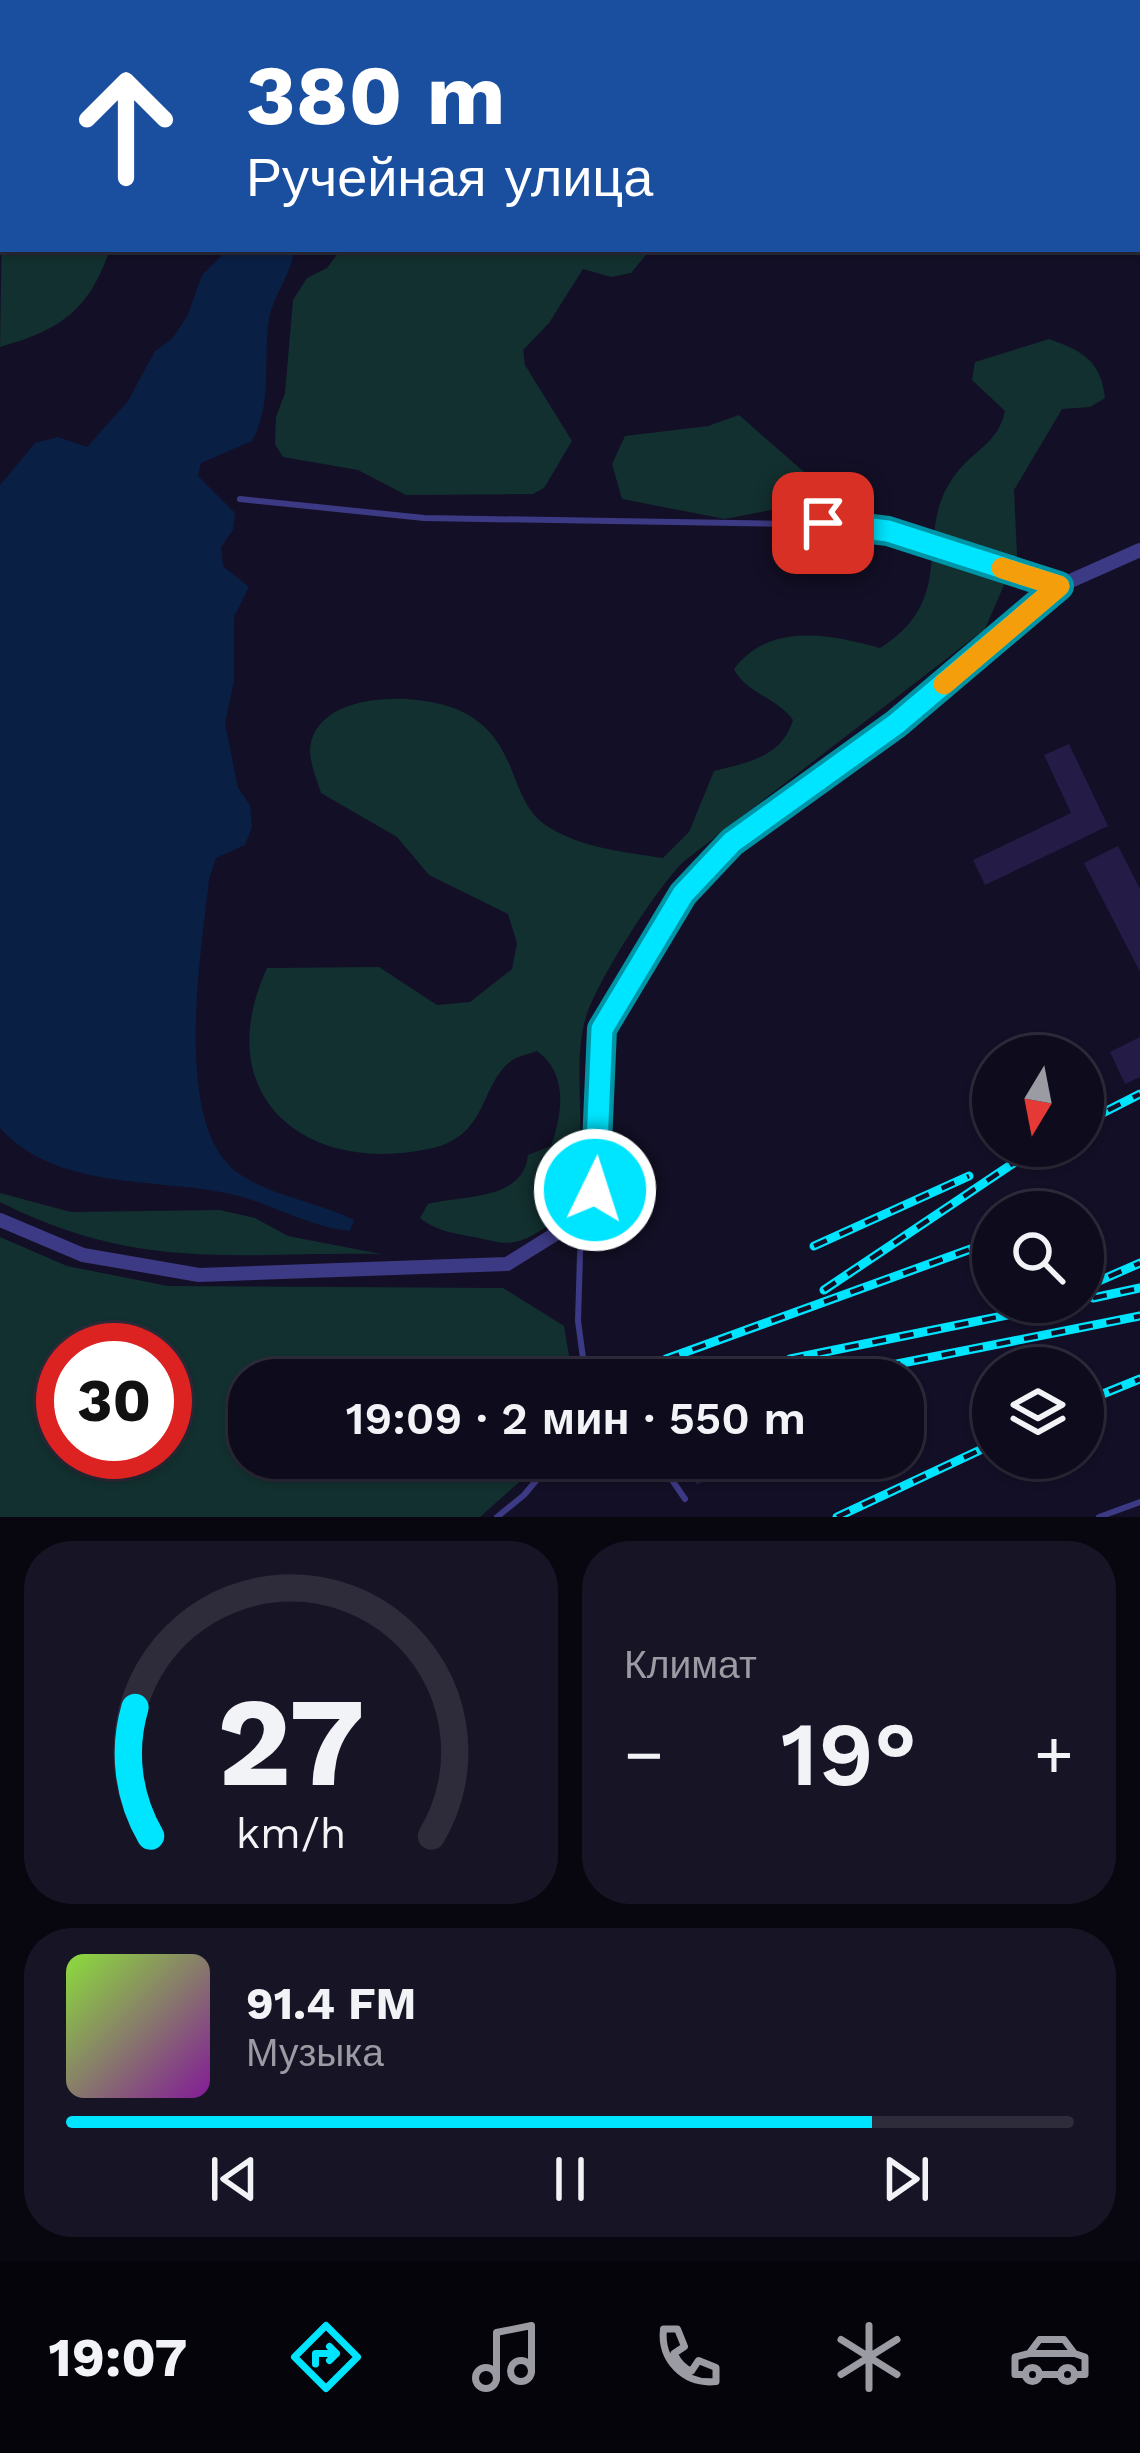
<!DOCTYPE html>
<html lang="ru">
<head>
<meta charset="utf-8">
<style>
	body { margin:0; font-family:"Work Sans",sans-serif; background:#171425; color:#f1f3f6; height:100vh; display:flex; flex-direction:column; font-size:45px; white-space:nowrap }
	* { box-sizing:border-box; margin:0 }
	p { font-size:39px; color:#9b9ba3 }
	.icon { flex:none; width:66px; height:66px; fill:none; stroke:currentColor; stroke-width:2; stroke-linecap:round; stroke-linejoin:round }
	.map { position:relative; height:1517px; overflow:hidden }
	.details { display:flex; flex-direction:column; gap:24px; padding:24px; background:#08060f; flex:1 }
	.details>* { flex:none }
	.banner { position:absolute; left:0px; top:0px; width:1140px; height:252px; box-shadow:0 3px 9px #0004,0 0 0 3px #2e2b3b; background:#1a4fa0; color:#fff; overflow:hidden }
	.needle { width:78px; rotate:190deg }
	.fabs { position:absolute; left:972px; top:1035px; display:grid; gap:24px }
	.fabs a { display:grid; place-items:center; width:132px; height:132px; border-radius:50%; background:#0e0b1c; box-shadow:0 3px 9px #0004,0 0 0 3px #2e2b3b; font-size:60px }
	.speed { position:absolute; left:36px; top:1323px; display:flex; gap:24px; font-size:60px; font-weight:700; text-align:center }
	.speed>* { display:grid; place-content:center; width:156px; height:156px; border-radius:50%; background:#0e0b1c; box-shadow:0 3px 9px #0004,0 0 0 3px #2e2b3b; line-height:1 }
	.speed .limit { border:18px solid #d22; background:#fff; color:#111 }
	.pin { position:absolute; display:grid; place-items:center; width:102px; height:102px; color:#fff; margin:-51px; border-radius:24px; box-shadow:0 6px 18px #0006 }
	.me { position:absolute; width:132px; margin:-66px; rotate:4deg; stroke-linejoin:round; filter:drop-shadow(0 0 9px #0008) }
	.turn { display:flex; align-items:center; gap:42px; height:252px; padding:0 48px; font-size:54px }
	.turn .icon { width:156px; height:156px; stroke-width:2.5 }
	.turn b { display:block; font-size:84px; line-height:102px }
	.big { font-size:90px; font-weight:600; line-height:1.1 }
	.details .widget { flex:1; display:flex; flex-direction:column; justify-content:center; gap:18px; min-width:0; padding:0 42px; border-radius:48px; background:#171425 }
	.details .dial { align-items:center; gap:0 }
	.dial svg { height:312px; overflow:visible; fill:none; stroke:#2e2b3b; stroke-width:7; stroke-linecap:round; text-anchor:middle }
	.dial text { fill:#f1f3f6; stroke:none }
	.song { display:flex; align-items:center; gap:36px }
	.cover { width:144px; height:144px; border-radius:18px; background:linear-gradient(135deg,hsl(90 70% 55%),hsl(290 70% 35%)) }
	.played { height:12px; border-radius:6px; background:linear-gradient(90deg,#00e5ff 80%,#2e2b3b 80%) }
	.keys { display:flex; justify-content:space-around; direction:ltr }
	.heat { display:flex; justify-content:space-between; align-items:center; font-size:66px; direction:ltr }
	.details .tiles { flex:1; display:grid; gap:24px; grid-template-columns:1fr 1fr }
	.widget:last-child { grid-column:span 2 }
	.trip { position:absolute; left:228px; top:1359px; width:696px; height:120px; border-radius:48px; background:#0e0b1c; box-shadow:0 3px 9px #0004,0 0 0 3px #2e2b3b; font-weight:600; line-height:120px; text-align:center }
	.tab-bar { display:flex; height:192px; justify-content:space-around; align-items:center; background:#06040b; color:#9b9ba3 }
	.tab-bar .icon { width:84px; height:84px }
	.tab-bar .selected { color:#00e5ff }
	.tab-bar b { font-size:54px; color:#f1f3f6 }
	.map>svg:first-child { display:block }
</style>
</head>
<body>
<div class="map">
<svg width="1140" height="1517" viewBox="0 0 1140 1517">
	<rect width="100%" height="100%" fill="#130f26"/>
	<g fill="#12302f" fill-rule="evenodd">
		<path d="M3,163V249H110C89,311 60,330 0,347Z"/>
		<polygon points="341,249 651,249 631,273 611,277 583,269 549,323 523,350 525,365 572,441 544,488 533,494 406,495 358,470 283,457 275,444 276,417 285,393 293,300 307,278 327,268"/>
		<path d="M1049,339C1083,351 1101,361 1105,398L1090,407L1062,409L1014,490L1017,555L985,629L683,862C656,889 597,981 586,1017C565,1084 608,1189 538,1232C519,1244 507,1245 488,1240C463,1234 440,1234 420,1218L428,1204C464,1195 523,1201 528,1155L551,1146C562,1114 569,1074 537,1051C530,1054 517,1056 511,1061C480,1085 488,1135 433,1148C306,1177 208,1097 267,968L379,967L437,1005L470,1002L512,969L517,943L508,914L429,875L397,837L321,793C317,780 309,761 310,748C317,687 431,691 470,716C520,747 509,801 547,826C581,848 624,852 663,858L689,832L714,771C748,762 781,758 793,720C778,698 745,693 734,669C770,622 829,634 880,648C961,598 911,533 955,475C973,450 998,444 1005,411L972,380L975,362Z"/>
		<polygon points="739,415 811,478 824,499 821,507 814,511 808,503 725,519 622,499 612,464 625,436 708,426"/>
		<path d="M0,1193L71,1212L220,1210L255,1218L288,1236L381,1254C234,1252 138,1272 0,1202Z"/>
		<path d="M0,1237L67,1266L168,1286L503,1288L564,1326L573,1380H249V1458H546L480,1517H0ZM63,1350H165V1452H63Z"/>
	</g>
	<path fill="#0a1f44" d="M228,249H295C290,277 272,298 269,320C263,357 272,396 256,433L252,441L201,463L198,476L235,513L233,530L221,547L223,566L249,587L234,617V681L225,723L238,788L250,805L252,827L245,845L216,858L209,879C202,951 170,1130 241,1175C275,1197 318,1202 354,1220L350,1231C310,1227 274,1205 235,1195C161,1177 57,1192 0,1128V485L35,443L58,437L87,447L128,401L155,351L171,340L187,317L202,275Z"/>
	<g fill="#241b47">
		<polygon points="1069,744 1108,826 985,885 973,860 1071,813 1044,755"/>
		<polygon points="1118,846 1140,889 1140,972 1084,863"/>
		<polygon points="1140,1037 1140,1077 1125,1084 1110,1052"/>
		<polygon points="697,1458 747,1458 697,1485 686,1464"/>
	</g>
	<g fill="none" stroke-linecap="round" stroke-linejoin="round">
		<g stroke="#2fb8b0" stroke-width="3" stroke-dasharray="6 9" stroke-linecap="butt">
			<polyline points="11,3 12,0"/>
			<polyline points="0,34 3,25"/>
		</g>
		<g stroke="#3d3a85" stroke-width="6">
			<polyline points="240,499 424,518 857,525 1056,585"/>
			<polyline points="581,1222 578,1321 586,1380"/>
			<polyline points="657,1458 685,1499"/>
			<polyline points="497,1517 524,1495 555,1458"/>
			<polyline points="1099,1517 1140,1502"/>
		</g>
		<polyline stroke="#3d3a85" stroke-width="14" points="0,1220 83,1255 199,1275 507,1264 581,1218 589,1206 598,1176 602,1029 671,913 716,857 896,724 1059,586 1140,550"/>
		<defs>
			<g id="rail">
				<polyline points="1083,1123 1140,1094"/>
				<polyline points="814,1246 969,1176"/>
				<polyline points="1083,1288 1140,1263"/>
				<polyline points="824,1290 1039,1146"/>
				<polyline points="1093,1298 1140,1288"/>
				<polyline points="666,1359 993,1241"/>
				<polyline points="790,1359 1072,1302"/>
				<polyline points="691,1379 897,1364 1140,1316"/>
				<polyline points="1083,1402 1140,1379"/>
				<polyline points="837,1517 993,1444"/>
			</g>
		</defs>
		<use href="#rail" stroke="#00e5ff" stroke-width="9"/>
		<use href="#rail" stroke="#130f26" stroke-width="4.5" stroke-dasharray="14" stroke-linecap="butt"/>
	</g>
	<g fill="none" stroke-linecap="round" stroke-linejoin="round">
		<defs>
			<polyline id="route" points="595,1190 602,1029 683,894 732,842 896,724 1059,586 888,531 823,523"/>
		</defs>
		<use href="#route" stroke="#0095a6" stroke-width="30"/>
		<use href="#route" stroke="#00e5ff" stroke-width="21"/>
		<polyline stroke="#f59e0b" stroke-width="21" points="944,684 1059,586 1002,568"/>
	</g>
</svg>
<div class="fabs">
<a><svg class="needle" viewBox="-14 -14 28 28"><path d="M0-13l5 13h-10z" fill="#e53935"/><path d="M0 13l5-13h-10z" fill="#9b9ba3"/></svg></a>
<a><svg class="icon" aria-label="search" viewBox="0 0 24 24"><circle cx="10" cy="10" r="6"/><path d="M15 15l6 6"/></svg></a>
<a><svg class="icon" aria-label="layers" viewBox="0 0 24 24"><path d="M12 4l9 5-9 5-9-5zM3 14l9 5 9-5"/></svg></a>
</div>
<div class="speed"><div class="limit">30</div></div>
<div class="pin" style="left:823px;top:523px;background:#d93025"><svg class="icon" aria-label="arrive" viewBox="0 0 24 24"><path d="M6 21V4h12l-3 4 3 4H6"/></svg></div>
<svg class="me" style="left:595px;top:1190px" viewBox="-20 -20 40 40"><circle r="17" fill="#00e5ff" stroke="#fff" stroke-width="3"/><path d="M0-11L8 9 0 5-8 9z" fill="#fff"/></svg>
<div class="trip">19:09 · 2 мин · 550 m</div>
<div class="banner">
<div class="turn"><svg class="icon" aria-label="ahead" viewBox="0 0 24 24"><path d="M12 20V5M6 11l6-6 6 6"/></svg><div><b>380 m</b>Ручейная улица</div></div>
</div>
</div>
<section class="details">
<div class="tiles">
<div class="widget dial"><svg viewBox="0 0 100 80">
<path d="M14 69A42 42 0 1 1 86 69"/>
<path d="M14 69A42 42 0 0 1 10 36" stroke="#00e5ff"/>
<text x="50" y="56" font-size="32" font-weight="700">27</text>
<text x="50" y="72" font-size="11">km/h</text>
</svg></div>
<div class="widget"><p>Климат</p>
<div class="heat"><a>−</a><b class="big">19°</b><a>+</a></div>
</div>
<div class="widget">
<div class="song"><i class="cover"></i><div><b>91.4 FM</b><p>Музыка</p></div></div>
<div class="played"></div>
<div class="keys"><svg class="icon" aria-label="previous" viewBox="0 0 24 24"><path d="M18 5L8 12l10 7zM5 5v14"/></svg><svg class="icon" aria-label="pause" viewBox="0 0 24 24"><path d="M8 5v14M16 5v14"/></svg><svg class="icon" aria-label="next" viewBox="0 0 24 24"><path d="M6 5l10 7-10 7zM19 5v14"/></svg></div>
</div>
</div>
</section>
<nav class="tab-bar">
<b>19:07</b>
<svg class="icon selected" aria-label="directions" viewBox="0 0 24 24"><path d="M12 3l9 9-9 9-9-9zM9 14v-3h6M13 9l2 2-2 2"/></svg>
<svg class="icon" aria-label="music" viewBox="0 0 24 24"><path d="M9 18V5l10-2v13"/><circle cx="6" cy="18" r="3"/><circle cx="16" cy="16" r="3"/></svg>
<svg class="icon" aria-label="phone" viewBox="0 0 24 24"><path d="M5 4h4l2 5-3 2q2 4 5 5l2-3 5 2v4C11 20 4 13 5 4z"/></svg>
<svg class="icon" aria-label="climate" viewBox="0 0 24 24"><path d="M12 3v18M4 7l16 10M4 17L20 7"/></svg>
<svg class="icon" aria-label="car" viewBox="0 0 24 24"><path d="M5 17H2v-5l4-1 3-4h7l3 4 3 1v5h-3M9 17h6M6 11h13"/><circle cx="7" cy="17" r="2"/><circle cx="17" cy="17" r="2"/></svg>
</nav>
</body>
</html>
